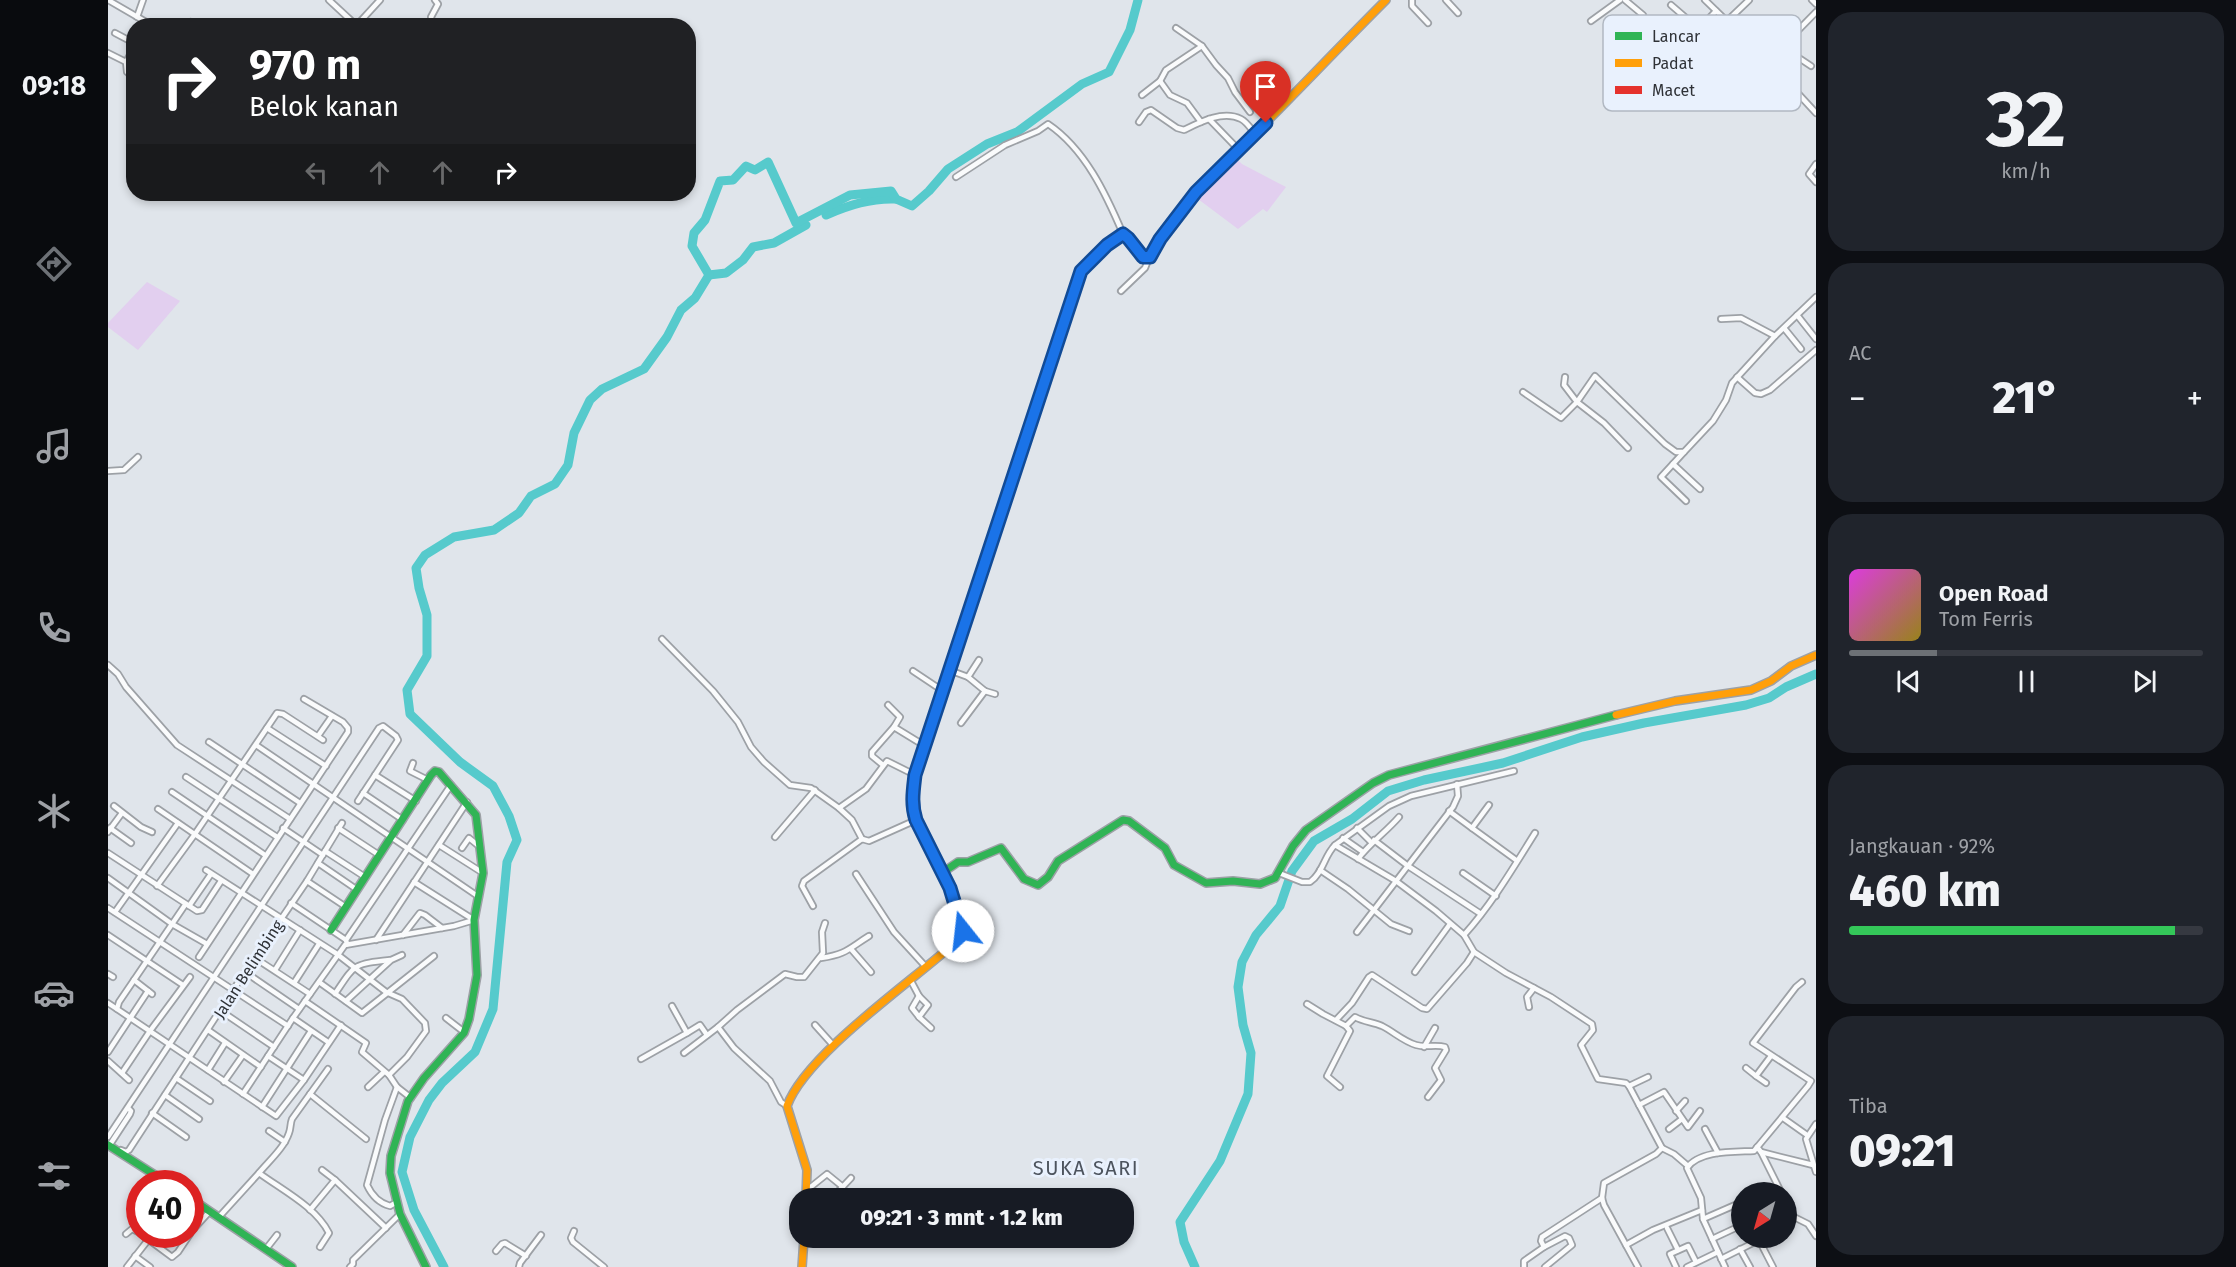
<!DOCTYPE html>
<html lang="id">
<head>
<meta charset="utf-8">
<style>
	body { margin:0; font-family:"Fira Sans",sans-serif; background:#20242c; color:#f1f3f6; height:100vh; display:flex; flex-direction:column; font-size:22px; white-space:nowrap }
	* { box-sizing:border-box; margin:0 }
	p { font-size:20px; color:#9ea1a6 }
	.icon { flex:none; width:33px; height:33px; fill:none; stroke:currentColor; stroke-width:2; stroke-linecap:round; stroke-linejoin:round }
	.map { position:relative; flex:1; overflow:hidden }
	.details { display:flex; flex-direction:column; gap:12px; padding:12px; background:#0d0f14; width:420px }
	.details>* { flex:none }
	.top-card { position:absolute; left:18px; top:18px; width:570px; height:183px; border-radius:24px; box-shadow:0 3px 9px #0003; background:#202124; color:#fff; overflow:hidden }
	.needle { width:39px; rotate:217deg }
	.fabs { position:absolute; left:1623px; top:1182px; display:grid; gap:12px }
	.fabs a { display:grid; place-items:center; width:66px; height:66px; border-radius:50%; background:#171b24; box-shadow:0 3px 9px #0003; font-size:30px }
	.speed { position:absolute; left:18px; top:1170px; display:flex; gap:12px; font-size:30px; font-weight:700; text-align:center }
	.speed>* { display:grid; place-content:center; width:78px; height:78px; border-radius:50%; background:#171b24; box-shadow:0 3px 9px #0003; line-height:1 }
	.speed .limit { border:9px solid #d22; background:#fff; color:#111 }
	.pin { position:absolute; display:grid; place-items:center; width:51px; height:51px; color:#fff; margin:-62px -26px; border-radius:50% 50% 50% 0; rotate:-45deg; box-shadow:0 0 6px #0007 }
	.pin .icon { rotate:45deg }
	.me { position:absolute; width:66px; margin:-33px; rotate:344deg; stroke-linejoin:round; filter:drop-shadow(0 0 4px #0008) }
	.turn { display:flex; align-items:center; gap:21px; height:126px; padding:0 24px; font-size:27px }
	.turn .icon { width:78px; height:78px; stroke-width:2.5 }
	.turn b { display:block; font-size:42px; line-height:51px }
	.lanes { display:flex; align-items:center; height:57px; padding:0 24px; background:#0003; justify-content:center; gap:30px; direction:ltr }
	.lanes .off { opacity:.35 }
	.big { font-size:45px; font-weight:800; line-height:1.1 }
	.details .widget { flex:1; display:flex; flex-direction:column; justify-content:center; gap:9px; min-width:0; padding:0 21px; border-radius:24px; background:#20242c }
	.details .dial { align-items:center; gap:0 }
	.dial b { font-size:78px; line-height:1 }
	.song { display:flex; align-items:center; gap:18px }
	.cover { width:72px; height:72px; border-radius:9px; background:linear-gradient(135deg,hsl(300 70% 55%),hsl(50 70% 35%)) }
	.played { height:6px; border-radius:3px; background:linear-gradient(90deg,#6d7176 25%,#363941 25%) }
	.keys { display:flex; justify-content:space-around; direction:ltr }
	.heat { display:flex; justify-content:space-between; align-items:center; font-size:33px; direction:ltr }
	.charge { height:9px; border-radius:4px; background:linear-gradient(90deg,#34c759 92%,#363941 0) }
	.trip { position:absolute; left:681px; top:1188px; width:345px; height:60px; border-radius:24px; background:#171b24; box-shadow:0 3px 9px #0003; font-weight:800; line-height:60px; text-align:center }
	main { display:flex; flex:1; min-height:0 }
	.tabs { display:flex; flex-direction:column; width:108px; justify-content:space-around; align-items:center; background:#090b0e; color:#9ea1a6 }
	.tabs .icon { width:42px; height:42px }
	.tabs .active { color:#6d7176 }
	.tabs b { font-size:27px; color:#f1f3f6 }
	.map>svg:first-child { display:block }
</style>
</head>
<body>
<main>
<nav class="tabs">
<b>09:18</b>
<svg class="icon active" aria-label="directions" viewBox="0 0 24 24"><path d="M12 3l9 9-9 9-9-9zM9 14v-3h6M13 9l2 2-2 2"/></svg>
<svg class="icon" aria-label="music" viewBox="0 0 24 24"><path d="M9 18V5l10-2v13"/><circle cx="6" cy="18" r="3"/><circle cx="16" cy="16" r="3"/></svg>
<svg class="icon" aria-label="phone" viewBox="0 0 24 24"><path d="M5 4h4l2 5-3 2q2 4 5 5l2-3 5 2v4C11 20 4 13 5 4z"/></svg>
<svg class="icon" aria-label="climate" viewBox="0 0 24 24"><path d="M12 3v18M4 7l16 10M4 17L20 7"/></svg>
<svg class="icon" aria-label="car" viewBox="0 0 24 24"><path d="M5 17H2v-5l4-1 3-4h7l3 4 3 1v5h-3M9 17h6M6 11h13"/><circle cx="7" cy="17" r="2"/><circle cx="17" cy="17" r="2"/></svg>
<svg class="icon" aria-label="filters" viewBox="0 0 24 24"><path d="M4 7h16M4 17h16"/><circle cx="9" cy="7" r="2"/><circle cx="15" cy="17" r="2"/></svg>
</nav>
<div class="map">
<svg width="1708" height="1267" viewBox="0 0 1708 1267">
	<rect width="100%" height="100%" fill="#e0e5eb"/>
	<g fill="#e2cfef">
		<polygon points="1127,157 1134,164 1178,187 1159,212 1155,209 1130,229 1090,199"/>
		<polygon points="39,282 72,301 30,350 0,327 0,323"/>
	</g>
	<g fill="none" stroke-linecap="round" stroke-linejoin="round">
		<g stroke="#56cacc" stroke-width="9">
			<path d="M718,215C741,205 763,198 788,199"/>
			<polyline points="601,275 618,273 635,260 645,247 666,243 698,225"/>
			<polyline points="336,1267 306,1210 294,1172 302,1137 321,1100 334,1083 367,1052 385,1009 399,862 409,840 401,816 385,786 352,762 302,714 299,690 319,656 319,615 311,588 308,568 317,555 346,537 386,530 411,513 423,496 447,484 460,465 466,433 482,400 494,389 536,369 559,337 573,310 587,298 601,275 584,246 586,233 597,220 612,181 625,180 638,166 647,170 660,162 688,223 742,195 783,191 788,199 804,206 821,191 840,169 879,144 909,132 974,84 1001,72 1022,30 1030,0"/>
			<polyline points="1087,1267 1076,1242 1072,1222 1112,1161 1140,1094 1143,1053 1135,1025 1130,987 1134,962 1148,935 1172,906 1184,871 1206,841 1244,819 1280,791 1316,780 1395,763 1474,737 1536,723 1638,705 1661,698 1678,687 1708,674"/>
		</g>
		<defs>
			<g id="street">
				<polyline points="0,0 45,26"/>
				<polyline points="221,0 249,26"/>
				<polyline points="1304,0 1304,6 1320,23"/>
				<polyline points="1338,0 1350,13"/>
				<polyline points="1517,0 1535,15"/>
				<polyline points="1597,0 1660,61 1708,113"/>
				<polyline points="1704,0 1708,4"/>
				<polyline points="1563,5 1592,30"/>
				<polyline points="29,17 35,0"/>
				<polyline points="1483,21 1512,0"/>
				<polyline points="1618,22 1641,0"/>
				<polyline points="249,25 272,0"/>
				<polyline points="81,26 83,22"/>
				<polyline points="325,26 323,17 330,4 327,0"/>
				<polyline points="1068,28 1094,46 1108,65 1120,78 1127,92 1142,112"/>
				<polyline points="7,33 26,43"/>
				<polyline points="0,53 18,62 19,72 26,78"/>
				<polyline points="1660,61 1708,12"/>
				<polyline points="18,62 26,48"/>
				<polyline points="1670,74 1691,58 1703,66"/>
				<polyline points="1537,79 1557,100 1563,98 1582,77"/>
				<polyline points="1052,81 1058,70 1094,46"/>
				<polyline points="1502,88 1511,81 1526,85 1532,83 1559,62 1608,11"/>
				<polyline points="1034,95 1052,81 1062,95 1079,103 1093,122"/>
				<polyline points="1101,119 1131,150"/>
				<path d="M1031,122L1038,112L1043,110L1069,128L1076,130C1092,122 1115,110 1133,119C1139,122 1143,129 1147,134"/>
				<polyline points="1708,164 1701,174 1708,182"/>
				<path d="M848,177L897,145L930,131L940,124C977,149 998,194 1015,234"/>
				<polyline points="1013,291 1037,268 1041,258"/>
				<polyline points="1689,315 1708,339"/>
				<polyline points="1613,319 1633,318 1667,336"/>
				<polyline points="1676,328 1693,349"/>
				<polyline points="1629,377 1647,393 1653,394 1662,390 1708,350"/>
				<polyline points="1415,392 1453,418 1469,402 1456,385 1457,377"/>
				<polyline points="1520,448 1496,423 1469,402 1487,376 1557,444 1568,452 1576,452 1605,421 1618,400 1624,383 1667,336 1708,297"/>
				<polyline points="1576,452 1553,477 1578,501"/>
				<polyline points="1565,464 1592,489"/>
				<polyline points="0,471 16,470 30,457"/>
				<polyline points="554,639 605,691 630,722 643,747 656,762 682,785 703,788 731,808 744,820 754,839"/>
				<polyline points="0,665 10,674 18,687 69,745 182,819"/>
				<polyline points="841,670 860,677 871,660"/>
				<polyline points="805,671 835,691"/>
				<polyline points="860,677 877,691 887,694"/>
				<polyline points="780,705 792,717 786,727"/>
				<polyline points="853,723 877,691"/>
				<polyline points="159,728 218,766"/>
				<polyline points="210,736 224,716"/>
				<polyline points="101,742 192,803"/>
				<polyline points="148,745 371,897"/>
				<polyline points="305,763 302,771 320,780"/>
				<polyline points="775,765 764,756 764,752 786,727 817,746"/>
				<polyline points="267,775 308,801"/>
				<polyline points="78,777 169,837"/>
				<polyline points="64,792 157,855"/>
				<polyline points="255,793 295,820"/>
				<polyline points="1381,805 1364,828 1408,860"/>
				<polyline points="6,806 33,827 44,832"/>
				<polyline points="731,808 758,789 779,761 807,775"/>
				<polyline points="50,809 145,874"/>
				<polyline points="1341,811 1364,828"/>
				<polyline points="2,828 23,843"/>
				<polyline points="175,828 215,855"/>
				<polyline points="230,828 271,855"/>
				<polyline points="1249,828 1263,842"/>
				<polyline points="0,832 14,813"/>
				<polyline points="667,837 707,790"/>
				<polyline points="1235,838 1255,852"/>
				<polyline points="1266,840 1300,866 1373,914"/>
				<polyline points="331,845 375,873"/>
				<polyline points="1227,845 1281,806 1303,796 1406,771"/>
				<polyline points="354,848 361,838 372,847"/>
				<polyline points="217,851 257,877"/>
				<polyline points="0,853 89,911 94,910 113,881"/>
				<path d="M1250,859C1262,843 1278,832 1291,817"/>
				<polyline points="210,863 248,889"/>
				<polyline points="98,870 229,954 278,992 294,999 317,1023 318,1031 299,1057 281,1075 289,1087 303,1098"/>
				<polyline points="1212,870 1240,889 1283,924 1301,931"/>
				<path d="M1171,873L1194,882H1202C1215,873 1216,856 1227,845L1288,881L1328,911L1356,935L1366,952L1398,973L1443,997L1484,1024L1485,1030L1473,1045L1490,1079L1518,1083L1521,1086L1554,1148L1548,1154L1496,1183L1494,1198L1496,1205L1530,1267"/>
				<polyline points="1355,873 1388,896"/>
				<polyline points="748,874 786,932 818,967"/>
				<polyline points="0,878 64,924 99,944"/>
				<polyline points="199,881 238,907"/>
				<polyline points="306,882 366,920"/>
				<polyline points="49,886 87,834 169,713 175,714 215,740"/>
				<polyline points="183,903 238,940"/>
				<polyline points="77,905 11,1002 9,1009 168,1116 196,1080 233,1025"/>
				<polyline points="81,906 103,874"/>
				<polyline points="705,906 694,886 696,881 754,839 761,841 808,820"/>
				<polyline points="0,908 180,1026"/>
				<polyline points="7,912 70,823"/>
				<polyline points="1249,932 1345,807 1350,796 1349,784"/>
				<polyline points="0,935 75,985"/>
				<polyline points="295,935 312,913 317,915 334,928"/>
				<path d="M1356,935C1384,904 1405,868 1427,833"/>
				<polyline points="268,940 359,802"/>
				<polyline points="239,944 238,940 343,785"/>
				<polyline points="743,949 763,972"/>
				<polyline points="91,957 240,732 240,728 235,722 196,699"/>
				<polyline points="147,958 202,994"/>
				<path d="M713,958C739,954 740,949 761,936"/>
				<polyline points="167,970 192,930"/>
				<polyline points="137,972 191,1009"/>
				<polyline points="1307,972 1342,924"/>
				<polyline points="0,974 5,977"/>
				<polyline points="26,980 44,994"/>
				<polyline points="803,981 811,996 820,1005 811,1017 823,1028"/>
				<polyline points="211,982 254,1013 326,956"/>
				<polyline points="186,983 211,944"/>
				<path d="M227,994C247,964 245,964 282,960"/>
				<polyline points="811,996 804,1008 811,1017"/>
				<polyline points="197,1001 258,1043 254,1052 281,1075"/>
				<polyline points="238,1001 283,960 294,955"/>
				<polyline points="0,1003 9,1009"/>
				<path d="M1199,1004L1215,1014L1238,1026L1247,1017C1256,1022 1265,1022 1274,1026C1286,1032 1295,1041 1308,1045C1318,1048 1328,1044 1337,1047L1338,1050L1327,1068L1333,1080L1320,1097"/>
				<polyline points="564,1006 579,1033 592,1025 599,1035"/>
				<polyline points="1421,1007 1419,997 1426,988"/>
				<polyline points="113,1011 166,1047"/>
				<polyline points="185,1018 220,1042"/>
				<polyline points="338,1018 356,1032"/>
				<polyline points="1228,1020 1244,1003 1261,977 1264,975 1314,1008 1319,1009 1359,963 1366,952"/>
				<polyline points="707,1025 725,1045"/>
				<polyline points="100,1030 153,1067"/>
				<polyline points="1316,1047 1327,1028"/>
				<polyline points="0,1052 40,991"/>
				<polyline points="576,1053 610,1027"/>
				<polyline points="160,1056 196,1080"/>
				<polyline points="533,1059 579,1033"/>
				<polyline points="0,1061 21,1080"/>
				<polyline points="1638,1068 1648,1076 1663,1056"/>
				<polyline points="100,1070 117,1043"/>
				<polyline points="14,1073 42,1031 82,977"/>
				<polyline points="1648,1076 1658,1083"/>
				<polyline points="68,1078 102,1101"/>
				<polyline points="116,1082 135,1055"/>
				<polyline points="1521,1086 1540,1077"/>
				<polyline points="260,1087 276,1072"/>
				<polyline points="1232,1087 1219,1076 1242,1031 1238,1026"/>
				<polyline points="135,1094 185,1018 237,945 346,926 366,920"/>
				<polyline points="202,1094 258,1139"/>
				<polyline points="57,1095 91,1119"/>
				<polyline points="1531,1105 1556,1092 1580,1127 1592,1111"/>
				<polyline points="679,1106 673,1102 662,1081 626,1048 610,1027 629,1010 677,974 689,977 696,977 715,953 714,932 717,923"/>
				<polyline points="154,1107 203,1031"/>
				<polyline points="1568,1111 1577,1101"/>
				<polyline points="44,1113 78,1137"/>
				<polyline points="1675,1118 1699,1135"/>
				<polyline points="1708,1124 1698,1139 1708,1172"/>
				<polyline points="1561,1129 1574,1119"/>
				<polyline points="1597,1129 1610,1153"/>
				<polyline points="161,1131 177,1142"/>
				<polyline points="0,1137 271,728 275,726 288,736 290,740 250,801"/>
				<polyline points="3,1143 22,1114 23,1111 20,1108"/>
				<polyline points="1649,1147 1653,1152 1705,1165"/>
				<polyline points="1554,1148 1566,1154 1580,1166"/>
				<polyline points="13,1150 18,1152 21,1150 137,972 199,881 234,823"/>
				<polyline points="1653,1152 1673,1192"/>
				<path d="M151,1173C161,1161 176,1148 181,1133C183,1128 182,1124 184,1119L220,1069"/>
				<polyline points="227,1180 278,1228"/>
				<polyline points="699,1190 719,1174 735,1187"/>
				<polyline points="724,1198 743,1178"/>
				<path d="M289,1202L282,1206C271,1203 264,1196 259,1185L277,1120L289,1087"/>
				<polyline points="1678,1202 1686,1217 1700,1224 1708,1236"/>
				<polyline points="202,1210 227,1180 214,1170"/>
				<path d="M111,1217L151,1173C174,1190 208,1207 221,1233L212,1247"/>
				<polyline points="1595,1219 1634,1202"/>
				<polyline points="1559,1228 1570,1250"/>
				<polyline points="466,1231 463,1238 465,1242 496,1267"/>
				<polyline points="82,1233 102,1211"/>
				<polyline points="18,1234 24,1229 32,1233"/>
				<polyline points="33,1234 64,1257 70,1252 82,1234"/>
				<polyline points="1604,1239 1634,1225"/>
				<polyline points="1651,1240 1665,1267"/>
				<polyline points="1518,1245 1545,1230 1594,1210"/>
				<polyline points="1436,1247 1457,1236 1461,1238 1464,1245 1437,1267"/>
				<polyline points="158,1249 169,1235"/>
				<polyline points="1632,1249 1642,1267"/>
				<polyline points="388,1251 394,1244 397,1243 418,1256"/>
				<polyline points="27,1256 42,1267"/>
				<polyline points="1613,1259 1655,1238"/>
				<polyline points="19,1267 40,1240"/>
				<polyline points="242,1267 245,1264 245,1260 292,1214"/>
				<polyline points="411,1267 412,1263 433,1235"/>
				<polyline points="1416,1267 1416,1261 1436,1247 1433,1241 1434,1237 1494,1198"/>
				<polyline points="1568,1267 1562,1254 1580,1246 1588,1262"/>
				<polyline points="1579,1267 1610,1252"/>
				<path d="M1617,1267L1595,1219L1593,1198L1579,1168C1591,1150 1627,1152 1646,1151L1700,1086L1703,1081L1645,1043L1688,987L1694,982"/>
			</g>
			<g id="fast">
				<polyline points="834,873 850,862 860,862 893,848 916,879 930,885 940,877 950,861 1015,820 1021,821 1057,848 1066,865 1098,883 1125,881 1152,884 1167,878 1185,846 1198,830 1265,783 1281,775 1508,715"/>
				<polyline points="223,930 323,775 327,771 331,772 368,815 375,873 366,920 369,975 361,1019 356,1033 316,1078 300,1101 283,1156 282,1173 292,1214 318,1267"/>
				<path d="M854,935C857,894 819,855 807,817C803,804 805,789 807,775L885,539"/>
				<polyline points="0,1145 61,1184"/>
				<polyline points="82,1198 184,1267"/>
			</g>
			<g id="slow">
				<path d="M1102,178C1162,120 1219,59 1278,0"/>
				<polyline points="885,539 975,268 983,260"/>
				<polyline points="1508,715 1567,701 1643,690 1663,681 1683,666 1708,655"/>
				<path d="M698,1198L699,1170L679,1106C697,1056 800,984 842,947L854,935"/>
				<polyline points="694,1267 696,1238"/>
			</g>
			<path id="jam" d="M983,260L999,245L1015,234L1035,257H1042C1058,228 1078,201 1102,178"/>
		</defs>
		<use href="#street" stroke="#9da1a6" stroke-width="8"/>
		<use href="#fast" stroke="#9da1a6" stroke-width="10"/>
		<use href="#slow" stroke="#9da1a6" stroke-width="10"/>
		<use href="#jam" stroke="#9da1a6" stroke-width="10"/>
		<use href="#street" stroke="#fafbfc" stroke-width="4.5"/>
		<use href="#fast" stroke="#30b455" stroke-width="7"/>
		<use href="#slow" stroke="#ff9f0a" stroke-width="7"/>
		<use href="#jam" stroke="#e5322d" stroke-width="7"/>
	</g>
	<g fill="none" stroke-linecap="round" stroke-linejoin="round">
		<defs>
			<path id="route" d="M855,931L842,888L808,820C803,804 805,792 807,775L973,271L999,245L1015,234L1020,238L1035,257H1042L1052,239L1088,192L1158,123"/>
		</defs>
		<use href="#route" stroke="#114b97" stroke-width="15"/>
		<use href="#route" stroke="#1a73e8" stroke-width="10"/>
	</g>
	<g text-anchor="middle" stroke-width="6" stroke-linejoin="round" paint-order="stroke">
		<g font-size="16" fill="#2f3237" stroke="#e9f1fd">
			<text transform="translate(140 969) rotate(-57)" y="6">Jalan Belimbing</text>
		</g>
		<g font-size="20" letter-spacing="1.5" fill="#4d545e" stroke="#e9f1fd">
			<text x="978" y="1175">SUKA SARI</text>
		</g>
	</g>
	<rect x="1495" y="15" width="198" height="96" rx="9" fill="#e9f1fd" stroke="#b1b8c2" stroke-width="1.5"/>
	<rect x="1507" y="32" width="27" height="8" fill="#30b455"/>
	<rect x="1507" y="59" width="27" height="8" fill="#ff9f0a"/>
	<rect x="1507" y="86" width="27" height="8" fill="#e5322d"/>
	<g font-size="16" fill="#2f3237">
		<text x="1544" y="42">Lancar</text>
		<text x="1544" y="69">Padat</text>
		<text x="1544" y="96">Macet</text>
	</g>
</svg>
<div class="fabs">
<a><svg class="needle" viewBox="-14 -14 28 28"><path d="M0-13l5 13h-10z" fill="#e53935"/><path d="M0 13l5-13h-10z" fill="#9ea1a6"/></svg></a>
</div>
<div class="speed"><div class="limit">40</div></div>
<div class="pin" style="left:1158px;top:123px;background:#d93025"><svg class="icon" aria-label="arrive" viewBox="0 0 24 24"><path d="M6 21V4h12l-3 4 3 4H6"/></svg></div>
<svg class="me" style="left:855px;top:931px" viewBox="-20 -20 40 40"><circle r="19" fill="#fff"/><path d="M0-13L10 11 0 6-10 11z" fill="#1a73e8"/></svg>
<div class="trip">09:21 · 3 mnt · 1.2 km</div>
<div class="top-card">
<div class="turn"><svg class="icon" aria-label="right" viewBox="0 0 24 24"><path d="M7 20v-9h11M14 6l5 5-5 5"/></svg><div><b>970 m</b>Belok kanan</div></div>
<div class="lanes"><svg class="icon off" aria-label="left" viewBox="0 0 24 24"><path d="M17 20v-9H6M10 6l-5 5 5 5"/></svg><svg class="icon off" aria-label="ahead" viewBox="0 0 24 24"><path d="M12 20V5M6 11l6-6 6 6"/></svg><svg class="icon off" aria-label="ahead" viewBox="0 0 24 24"><path d="M12 20V5M6 11l6-6 6 6"/></svg><svg class="icon" aria-label="right" viewBox="0 0 24 24"><path d="M7 20v-9h11M14 6l5 5-5 5"/></svg></div>
</div>
</div>
<section class="details">
<div class="widget dial"><b>32</b><p>km/h</p></div>
<div class="widget"><p>AC</p>
<div class="heat"><a>−</a><b class="big">21°</b><a>+</a></div>
</div>
<div class="widget">
<div class="song"><i class="cover"></i><div><b>Open Road</b><p>Tom Ferris</p></div></div>
<div class="played"></div>
<div class="keys"><svg class="icon" aria-label="previous" viewBox="0 0 24 24"><path d="M18 5L8 12l10 7zM5 5v14"/></svg><svg class="icon" aria-label="pause" viewBox="0 0 24 24"><path d="M8 5v14M16 5v14"/></svg><svg class="icon" aria-label="next" viewBox="0 0 24 24"><path d="M6 5l10 7-10 7zM19 5v14"/></svg></div>
</div>
<div class="widget"><p>Jangkauan · 92%</p><b class="big">460 km</b><div class="charge"></div></div>
<div class="widget"><p>Tiba</p><b class="big">09:21</b></div>
</section>
</main>
</body>
</html>
